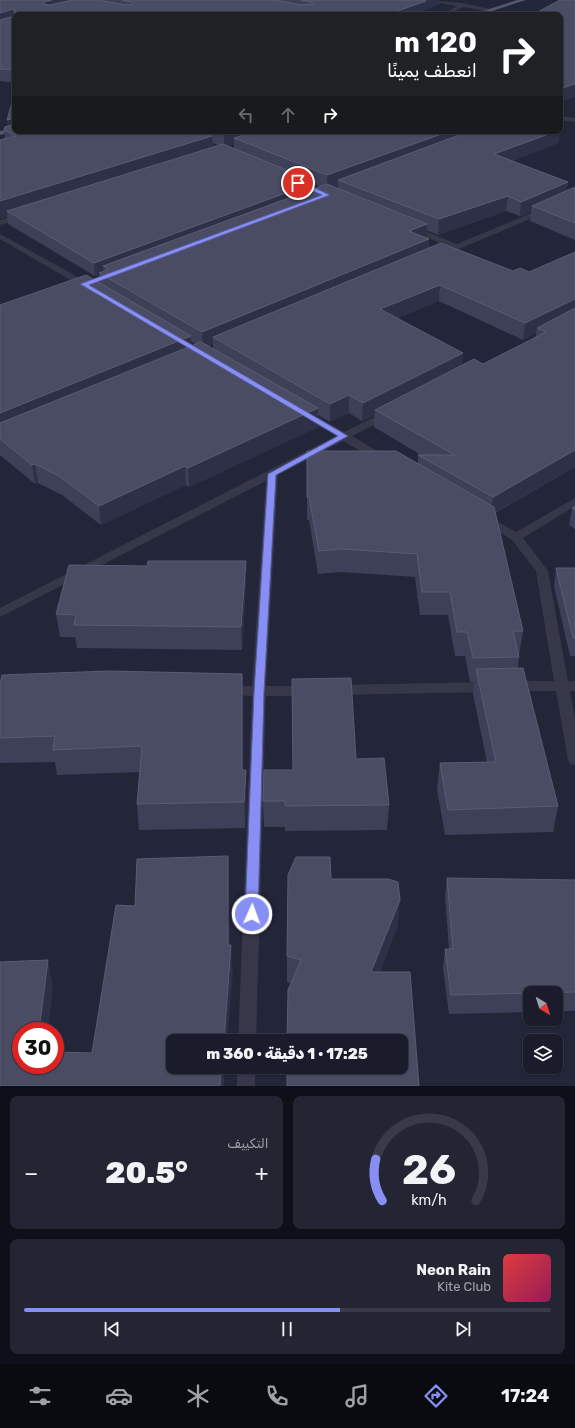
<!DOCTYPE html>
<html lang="ar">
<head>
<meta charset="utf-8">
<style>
	body { margin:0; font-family:Rubik,Vazirmatn,sans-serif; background:#232533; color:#f1f3f6; direction:rtl; height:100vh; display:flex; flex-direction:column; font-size:15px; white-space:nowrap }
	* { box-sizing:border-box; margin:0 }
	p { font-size:13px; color:#9fa1a9 }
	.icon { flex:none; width:22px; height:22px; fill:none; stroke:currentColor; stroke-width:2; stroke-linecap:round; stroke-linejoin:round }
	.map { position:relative; height:1086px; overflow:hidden; direction:ltr }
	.sheet { display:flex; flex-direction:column; gap:10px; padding:10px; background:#0e0f18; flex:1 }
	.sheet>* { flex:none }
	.top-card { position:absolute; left:12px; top:12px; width:551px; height:122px; border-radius:8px; box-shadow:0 1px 3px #0004,0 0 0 1px #383a47; direction:rtl; background:#202124; color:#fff; overflow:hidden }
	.needle { width:26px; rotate:142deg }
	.buttons { position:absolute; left:523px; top:986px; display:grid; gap:8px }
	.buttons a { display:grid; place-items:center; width:40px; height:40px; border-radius:8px; background:#1a1c2b; box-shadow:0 1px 3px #0004,0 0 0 1px #383a47; font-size:20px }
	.speed { position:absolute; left:12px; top:1022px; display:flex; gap:8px; font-size:20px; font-weight:700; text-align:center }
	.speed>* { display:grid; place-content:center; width:52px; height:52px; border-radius:50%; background:#1a1c2b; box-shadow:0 1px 3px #0004,0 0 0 1px #383a47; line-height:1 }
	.speed .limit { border:6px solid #d22; background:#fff; color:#111 }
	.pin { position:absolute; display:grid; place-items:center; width:34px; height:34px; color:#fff; margin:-17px; border:2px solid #fff; border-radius:50%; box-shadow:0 1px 4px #0007 }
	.me { position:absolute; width:44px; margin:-22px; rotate:2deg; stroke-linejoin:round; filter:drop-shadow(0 0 3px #0008) }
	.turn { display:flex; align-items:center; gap:14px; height:84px; padding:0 20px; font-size:18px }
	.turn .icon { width:52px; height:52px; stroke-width:2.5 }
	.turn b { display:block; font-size:28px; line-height:34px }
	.lanes { display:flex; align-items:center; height:38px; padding:0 20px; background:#0003; justify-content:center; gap:20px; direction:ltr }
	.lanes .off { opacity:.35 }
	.big { font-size:30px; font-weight:800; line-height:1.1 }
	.sheet .tile { flex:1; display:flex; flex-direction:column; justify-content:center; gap:6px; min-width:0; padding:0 14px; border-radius:8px; background:#232533 }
	.sheet .dial { align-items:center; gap:0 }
	.dial svg { height:104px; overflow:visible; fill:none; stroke:#383a47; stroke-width:7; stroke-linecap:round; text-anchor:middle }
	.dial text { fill:#f1f3f6; stroke:none }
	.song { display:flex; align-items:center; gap:12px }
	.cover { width:48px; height:48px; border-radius:6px; background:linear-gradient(135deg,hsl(0 70% 55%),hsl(330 70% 35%)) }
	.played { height:4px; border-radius:2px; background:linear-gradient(90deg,#888ff4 60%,#383a47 60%) }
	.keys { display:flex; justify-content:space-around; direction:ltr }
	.heat { display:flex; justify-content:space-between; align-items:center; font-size:22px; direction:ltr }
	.sheet .tiles { flex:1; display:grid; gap:10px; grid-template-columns:1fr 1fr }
	.tile:last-child { grid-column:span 2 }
	.trip { position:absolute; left:166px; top:1034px; width:242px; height:40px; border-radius:8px; background:#1a1c2b; box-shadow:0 1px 3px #0004,0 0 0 1px #383a47; font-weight:800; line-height:40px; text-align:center; direction:rtl }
	.tabs { display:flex; height:64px; justify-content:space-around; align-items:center; background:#0a0b11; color:#9fa1a9 }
	.tabs .icon { width:28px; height:28px }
	.tabs .current { color:#888ff4 }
	.tabs b { font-size:18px; color:#f1f3f6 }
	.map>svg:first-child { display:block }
</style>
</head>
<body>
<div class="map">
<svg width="575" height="1086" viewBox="0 0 575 1086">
	<rect width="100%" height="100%" fill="#232539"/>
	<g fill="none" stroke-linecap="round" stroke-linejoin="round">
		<g fill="#36384a" fill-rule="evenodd">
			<polygon points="423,0 463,3 494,10 491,12 463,7 449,15 442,15 457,6"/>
			<polygon points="560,116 575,118 575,122 560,120"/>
			<polygon points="575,195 575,200 440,257 436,254 437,252 449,247 408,229 409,227 415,227 457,244"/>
			<polygon points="24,214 28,216 27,218 0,225 0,220"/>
			<polygon points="0,234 92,285 93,287 92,289 86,289 0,239"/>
			<polygon points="389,410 394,413 393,415 352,436 387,457 388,459 387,461 379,461 343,441 278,475 266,686 309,686 314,688 316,691 314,694 309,696 266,696 256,1041 238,1041 252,696 222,694 220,691 222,688 252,686 266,481 0,617 0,608 336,436 301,416 300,414 301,412 309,412 344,432"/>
			<polygon points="575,498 575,506 523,538 548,571 568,681 575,681 575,691 570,691 575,720 575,765 570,764 568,760 556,691 511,691 506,689 504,686 506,683 511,681 554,681 536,571 512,540 479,519 481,517 489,517 516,532"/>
			<polygon points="489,682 494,684 496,687 494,690 489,692 335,695 330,693 328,690 330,687 335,685"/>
			<rect x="237" y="1067" width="18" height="19"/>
		</g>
		<g fill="#54566a" fill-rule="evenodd">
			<polygon points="517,0 526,0 480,15 471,15"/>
			<polygon points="15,128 15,131 17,131 0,135 0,131"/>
		</g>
	</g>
	<g fill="#3e4058" fill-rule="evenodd">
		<polygon points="0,0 440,0 440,4 425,10 425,13 418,15 15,15 15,83 0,81"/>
		<path d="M4,130L15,131H560L558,143L512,161L567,191L575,187V240L530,221L531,212L520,216L506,211L438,235L426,230V237L429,239V248L513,271L529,272L575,252V467L495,513L523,631L519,655V657L518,668L558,806L553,832L445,835L437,789L440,763L487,762L473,694L474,682H470L465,656H455L448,615H420L415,577L341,572L318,574L309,520H307V451L418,463V455H421L374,427V415L362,421L349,413L330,422L318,415V427L189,487L186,485L101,525L62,495L38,483L35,484L0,455V305L100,283L99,275L95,276L8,224L7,217L0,219V140L5,139ZM212,143L218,145L213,147ZM234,144V149L228,146ZM316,185L320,187L316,188ZM338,185V188L334,187ZM439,301L523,340L536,333L535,338L483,364L462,365L397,318ZM191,341L195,344L191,346ZM213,344V348L209,346Z"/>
		<polygon points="575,506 575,529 569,525 572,508"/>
		<polygon points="556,568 575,568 575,656 570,656 554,586"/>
		<polygon points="246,583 242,650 77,648 75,637 60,637 56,614"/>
		<polygon points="242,674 243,699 243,770 246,770 246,796 245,828 139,830 137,804 140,772 57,775 55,762 0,763 0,684"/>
		<polygon points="292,679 356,759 389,805 387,830 285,831 285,827 264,827 263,801 293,770"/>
		<polygon points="447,878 575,880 575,1011 556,1011 556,993 530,993 530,1012 449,1014 443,968 445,949 449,949 445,897"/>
		<polygon points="331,879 398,926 290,983 287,982 287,956"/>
	</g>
	<g fill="#2e3047">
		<polygon points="52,0 71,0 46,14 43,4 44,2"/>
		<polygon points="422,0 440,0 440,4 425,10 425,13 418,15 386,15"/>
		<polygon points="13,9 15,21 0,25 0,13"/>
		<polygon points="575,84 575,97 560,102 560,89"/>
		<polygon points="15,118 15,131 8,132 7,120"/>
		<polygon points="226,131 276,131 234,138 234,144 224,147 224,132"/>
		<polygon points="450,131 487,131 338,180 338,185 327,189 327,175"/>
		<polygon points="557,131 560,131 558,143 492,168 494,154"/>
		<polygon points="212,136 213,152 7,211 7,217 0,219 0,201"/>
		<polygon points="316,182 316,194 109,269 103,266 104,273 99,273 99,275 95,276 94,263"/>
		<polygon points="568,182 566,197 532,206 531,212 520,216 521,202"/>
		<polygon points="508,196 506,211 438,235 439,219"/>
		<polygon points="427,224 426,239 409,231"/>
		<polygon points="429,239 428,254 213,337 213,344 203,348 202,332"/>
		<polygon points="440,285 439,301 379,326 380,309"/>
		<polygon points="575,299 575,315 537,328 536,333 523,340 525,323"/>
		<polygon points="191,336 192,354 0,433 0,413"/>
		<polygon points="463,353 462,371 375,410 374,415 362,421 363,403"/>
		<polygon points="349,395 349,413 330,422 330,404"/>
		<polygon points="318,408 318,427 189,487 188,468"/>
		<polygon points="575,450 575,467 490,515 493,497"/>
		<polygon points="35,464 38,483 35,484 32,465"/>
		<polygon points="185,466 186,485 101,525 99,506"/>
		<polygon points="246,561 246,583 242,650 241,627"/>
		<polygon points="242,674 243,699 243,796 242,770"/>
		<polygon points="246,770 246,796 245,828 244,802"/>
		<polygon points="228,856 229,884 230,966 231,945 233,974 227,1041 224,1041 228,945"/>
		<polygon points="400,900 398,926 370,998 371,972"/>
		<polygon points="48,960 53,989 48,1031 39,1031"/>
		<polygon points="221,1067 225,1067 224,1086 220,1086"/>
	</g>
	<g fill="#4a4c64" stroke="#5a5c73">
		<polygon points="0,0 52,0 44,2 43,4 50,5 72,0 98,0 119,4 131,5 133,4 132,2 122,0 276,0 300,5 313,4 311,2 301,0 422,0 421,0 426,1 386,15 98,15 86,12 84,15 15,15 15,70 0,69 0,20 14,16 15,11 13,9 0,13"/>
		<polygon points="560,0 575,0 575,84 560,89 560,15 532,15"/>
		<polygon points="15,92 15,118 7,120"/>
		<polygon points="15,124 15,131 200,131 212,136 0,201 0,140 16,136 4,130 5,127"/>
		<polygon points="256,131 450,131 327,175 234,138"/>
		<polygon points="470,131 557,131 494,154 568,182 521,202 508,196 439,219 338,180"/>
		<polygon points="223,144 316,182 94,263 7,211"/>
		<polygon points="327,184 427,224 409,231 429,239 202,332 99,273 109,269 103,266"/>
		<polygon points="575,187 575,223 532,206"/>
		<polygon points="441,243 513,271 520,268 529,272 575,252 575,299 525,323 440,285 380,309 463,353 363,403 349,395 330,404 213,337"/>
		<polygon points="86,275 191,336 0,413 0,305"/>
		<polygon points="575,308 575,450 493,497 418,455 455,455 375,410 474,359 483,364 546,332 537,328"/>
		<polygon points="201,342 318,408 188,468 185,466 99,506 59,476 35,464 32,465 0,439 0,423"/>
		<polygon points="307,451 396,451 494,507 523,631 513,631 519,657 473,658 467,632 457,632 450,592 422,592 417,554 342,549 319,551 309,497 307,497"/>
		<polygon points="575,506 575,510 572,508"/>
		<polygon points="148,561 246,561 241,627 74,625 76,615 56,614 69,565 147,566"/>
		<polygon points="556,568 575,568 575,638 573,638"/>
		<polygon points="523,668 558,806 448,810 440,763 496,762 476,669"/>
		<polygon points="109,671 242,674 242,770 246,770 244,802 137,804 142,746 53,750 55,736 0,738 0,684 2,675"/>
		<polygon points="351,678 356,759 384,758 389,805 285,806 285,801 263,801 264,770 293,770 292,679"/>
		<polygon points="228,856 228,945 231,945 224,1041 173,1041 173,1067 221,1067 220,1086 0,1086 0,962 48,960 39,1031 21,1031 21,1065 55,1065 55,1052 92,1053 116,905 135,906 137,859"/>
		<polygon points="296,857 330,857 331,879 388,879 398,882 400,900 371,972 410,972 419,1086 287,1086 287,1067 401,1067 401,1041 287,1041 288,990 301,960 287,956 288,875"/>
		<polygon points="447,878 575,880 575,937 574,937 575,939 575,992 451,995 445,949 453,949"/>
	</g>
	<polygon fill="#888ff4" stroke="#585d9f" points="296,181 300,181 330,195 89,285 348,436 276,475 264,692 258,914 256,918 252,919 247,918 245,914 254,692 268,474 338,436 80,284 322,195 296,184"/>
</svg>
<div class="buttons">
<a><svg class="needle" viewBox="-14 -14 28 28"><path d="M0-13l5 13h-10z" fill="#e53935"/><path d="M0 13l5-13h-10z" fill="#9fa1a9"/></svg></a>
<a><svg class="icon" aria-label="layers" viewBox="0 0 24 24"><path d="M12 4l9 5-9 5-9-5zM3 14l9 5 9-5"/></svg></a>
</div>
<div class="speed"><div class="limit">30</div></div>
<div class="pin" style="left:298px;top:183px;background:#d93025"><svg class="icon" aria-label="arrive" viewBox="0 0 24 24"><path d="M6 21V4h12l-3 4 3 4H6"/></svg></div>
<svg class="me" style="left:252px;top:914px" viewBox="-20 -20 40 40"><circle r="17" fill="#888ff4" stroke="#fff" stroke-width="3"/><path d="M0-11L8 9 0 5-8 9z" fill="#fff"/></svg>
<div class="trip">17:25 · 1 دقيقة · 360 m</div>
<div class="top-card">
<div class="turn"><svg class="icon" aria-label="right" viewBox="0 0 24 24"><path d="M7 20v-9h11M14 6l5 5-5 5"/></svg><div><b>120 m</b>انعطف يمينًا</div></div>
<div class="lanes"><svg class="icon off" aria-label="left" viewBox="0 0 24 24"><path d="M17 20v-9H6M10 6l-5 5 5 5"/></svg><svg class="icon off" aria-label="ahead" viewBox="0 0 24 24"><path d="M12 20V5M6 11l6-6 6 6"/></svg><svg class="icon" aria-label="right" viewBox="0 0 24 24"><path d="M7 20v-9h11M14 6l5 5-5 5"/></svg></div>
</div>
</div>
<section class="sheet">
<div class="tiles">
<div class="tile dial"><svg viewBox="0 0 100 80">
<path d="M14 69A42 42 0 1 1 86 69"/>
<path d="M14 69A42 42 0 0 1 9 37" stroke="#888ff4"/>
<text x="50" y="56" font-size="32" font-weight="700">26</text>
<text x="50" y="72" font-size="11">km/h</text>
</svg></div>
<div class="tile"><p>التكييف</p>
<div class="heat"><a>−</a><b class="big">20.5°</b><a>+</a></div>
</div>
<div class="tile">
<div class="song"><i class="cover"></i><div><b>Neon Rain</b><p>Kite Club</p></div></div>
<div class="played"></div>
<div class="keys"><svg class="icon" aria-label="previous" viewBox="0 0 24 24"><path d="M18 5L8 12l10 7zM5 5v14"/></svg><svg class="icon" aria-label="pause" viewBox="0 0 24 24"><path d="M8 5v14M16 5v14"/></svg><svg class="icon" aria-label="next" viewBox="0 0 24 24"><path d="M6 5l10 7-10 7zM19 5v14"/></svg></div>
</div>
</div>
</section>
<nav class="tabs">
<b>17:24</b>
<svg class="icon current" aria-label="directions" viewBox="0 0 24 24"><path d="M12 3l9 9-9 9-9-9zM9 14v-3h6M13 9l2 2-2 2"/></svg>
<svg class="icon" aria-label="music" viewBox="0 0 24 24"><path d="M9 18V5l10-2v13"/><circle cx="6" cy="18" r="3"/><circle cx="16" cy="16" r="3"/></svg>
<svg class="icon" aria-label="phone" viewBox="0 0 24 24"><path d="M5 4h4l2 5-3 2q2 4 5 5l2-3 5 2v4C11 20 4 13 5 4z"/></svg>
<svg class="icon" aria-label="climate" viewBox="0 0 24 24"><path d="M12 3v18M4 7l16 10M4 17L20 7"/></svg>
<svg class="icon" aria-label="car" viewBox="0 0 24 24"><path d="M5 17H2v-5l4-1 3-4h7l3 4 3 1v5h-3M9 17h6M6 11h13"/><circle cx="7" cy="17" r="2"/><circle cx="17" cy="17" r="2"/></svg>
<svg class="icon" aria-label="filters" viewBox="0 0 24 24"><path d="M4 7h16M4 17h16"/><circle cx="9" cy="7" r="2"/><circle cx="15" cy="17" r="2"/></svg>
</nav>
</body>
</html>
